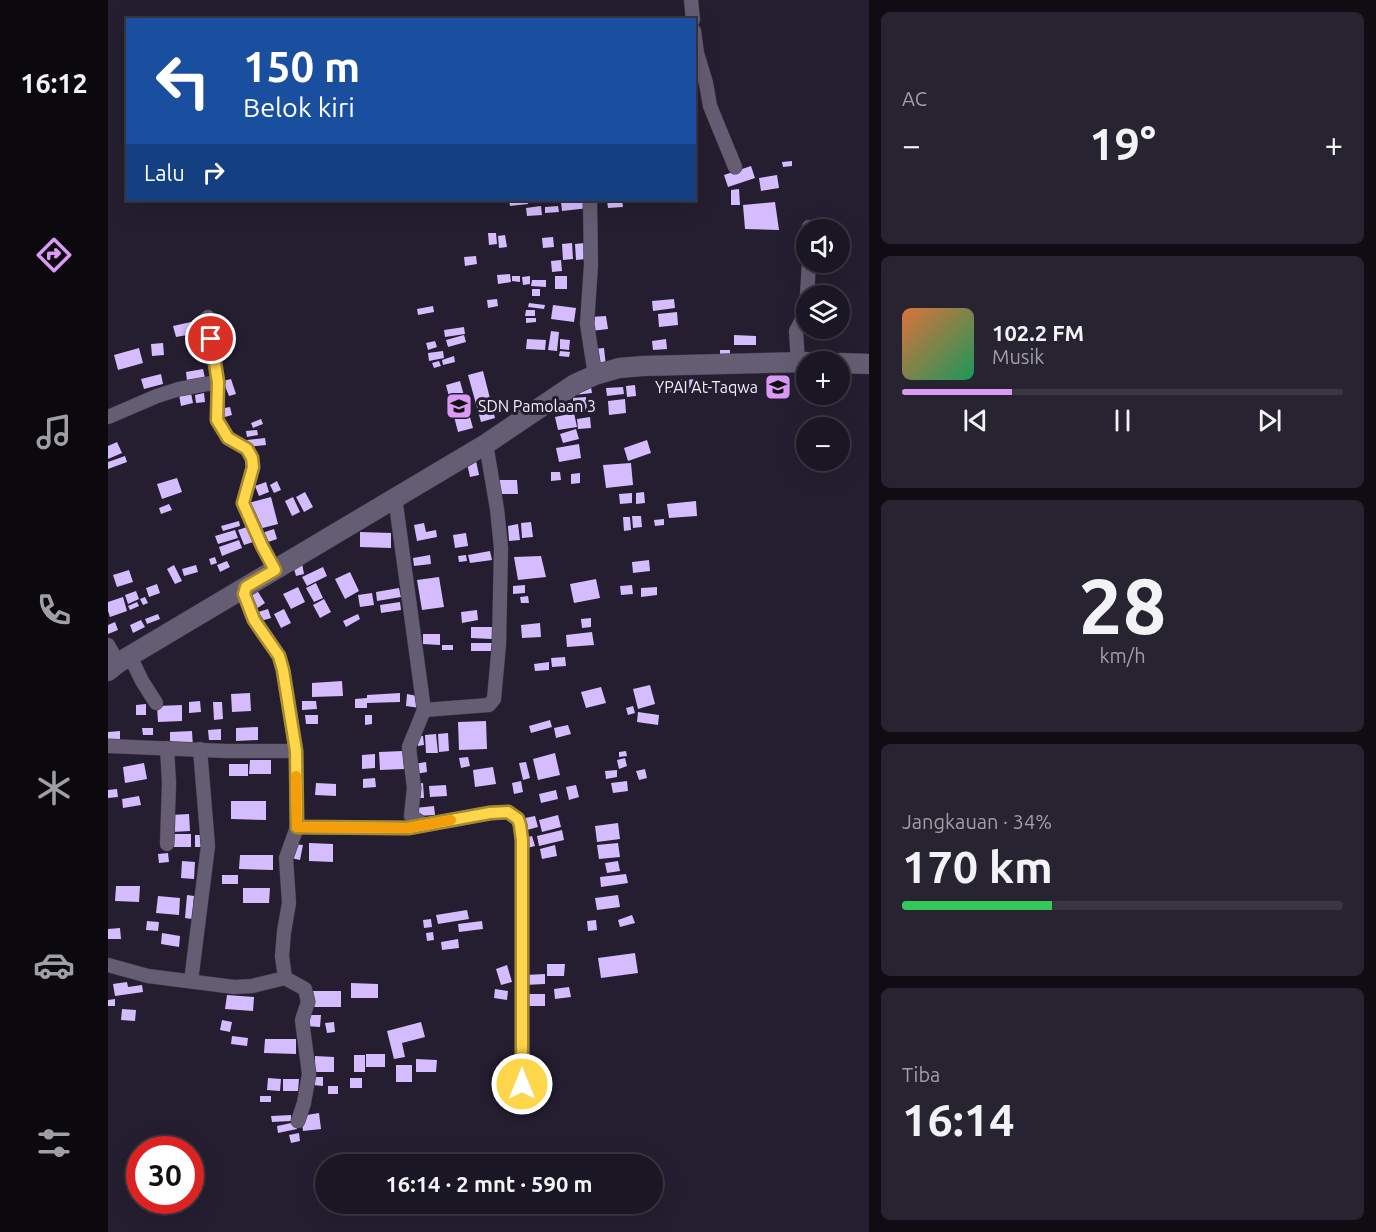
<!DOCTYPE html>
<html lang="id">
<head>
<meta charset="utf-8">
<style>
	body { margin:0; font-family:Ubuntu,sans-serif; background:#282331; color:#f1f3f6; height:100vh; display:flex; flex-direction:column; font-size:22px; white-space:nowrap }
	* { box-sizing:border-box; margin:0 }
	p { font-size:20px; color:#a09fa6 }
	.icon { flex:none; width:33px; height:33px; fill:none; stroke:currentColor; stroke-width:2; stroke-linecap:round; stroke-linejoin:round }
	.map { position:relative; flex:1; overflow:hidden }
	.panel { display:flex; flex-direction:column; gap:12px; padding:12px; background:#0f0c14; width:507px }
	.panel>* { flex:none }
	.banner { position:absolute; left:18px; top:18px; width:570px; height:183px; border-radius:0px; box-shadow:0 6px 24px #0002,0 0 0 2px #393541; background:#1a4fa0; color:#fff; overflow:hidden }
	.fabs { position:absolute; left:688px; top:219px; display:grid; gap:12px }
	.fabs a { display:grid; place-items:center; width:54px; height:54px; border-radius:50%; background:#1b1624; box-shadow:0 6px 24px #0002,0 0 0 2px #393541; font-size:30px }
	.speed { position:absolute; left:18px; top:1136px; display:flex; gap:12px; font-size:30px; font-weight:700; text-align:center }
	.speed>* { display:grid; place-content:center; width:78px; height:78px; border-radius:50%; background:#1b1624; box-shadow:0 6px 24px #0002,0 0 0 2px #393541; line-height:1 }
	.speed .limit { border:9px solid #d22; background:#fff; color:#111 }
	.pin { position:absolute; display:grid; place-items:center; width:51px; height:51px; color:#fff; margin:-26px; border:3px solid #fff; border-radius:50%; box-shadow:0 2px 6px #0007 }
	.me { position:absolute; width:66px; margin:-33px; rotate:0deg; stroke-linejoin:round; filter:drop-shadow(0 0 4px #0008) }
	.turn { display:flex; align-items:center; gap:21px; height:126px; padding:0 18px; font-size:27px }
	.turn .icon { width:78px; height:78px; stroke-width:2.5 }
	.turn b { display:block; font-size:42px; line-height:51px }
	.then { display:flex; align-items:center; height:57px; padding:0 18px; background:#0003; gap:12px; font-size:22px }
	.big { font-size:45px; font-weight:700; line-height:1.1 }
	.panel .card { flex:1; display:flex; flex-direction:column; justify-content:center; gap:9px; min-width:0; padding:0 21px; border-radius:9px; background:#282331 }
	.panel .dial { align-items:center; gap:0 }
	.dial b { font-size:78px; line-height:1 }
	.song { display:flex; align-items:center; gap:18px }
	.cover { width:72px; height:72px; border-radius:9px; background:linear-gradient(135deg,hsl(20 70% 55%),hsl(150 70% 35%)) }
	.played { height:6px; border-radius:3px; background:linear-gradient(90deg,#da9af6 25%,#393541 25%) }
	.keys { display:flex; justify-content:space-around; direction:ltr }
	.heat { display:flex; justify-content:space-between; align-items:center; font-size:33px; direction:ltr }
	.charge { height:9px; border-radius:4px; background:linear-gradient(90deg,#34c759 34%,#393541 0) }
	.trip { position:absolute; left:207px; top:1154px; width:348px; height:60px; border-radius:30px; background:#1b1624; box-shadow:0 6px 24px #0002,0 0 0 2px #393541; font-weight:700; line-height:60px; text-align:center }
	main { display:flex; flex:1; min-height:0 }
	.tab-bar { display:flex; flex-direction:column; width:108px; justify-content:space-around; align-items:center; background:#0b090e; color:#a09fa6 }
	.tab-bar .icon { width:42px; height:42px }
	.tab-bar .selected { color:#da9af6 }
	.tab-bar b { font-size:27px; color:#f1f3f6 }
	.map>svg:first-child { display:block }
</style>
</head>
<body>
<main>
<nav class="tab-bar">
<b>16:12</b>
<svg class="icon selected" aria-label="directions" viewBox="0 0 24 24"><path d="M12 3l9 9-9 9-9-9zM9 14v-3h6M13 9l2 2-2 2"/></svg>
<svg class="icon" aria-label="music" viewBox="0 0 24 24"><path d="M9 18V5l10-2v13"/><circle cx="6" cy="18" r="3"/><circle cx="16" cy="16" r="3"/></svg>
<svg class="icon" aria-label="phone" viewBox="0 0 24 24"><path d="M5 4h4l2 5-3 2q2 4 5 5l2-3 5 2v4C11 20 4 13 5 4z"/></svg>
<svg class="icon" aria-label="climate" viewBox="0 0 24 24"><path d="M12 3v18M4 7l16 10M4 17L20 7"/></svg>
<svg class="icon" aria-label="car" viewBox="0 0 24 24"><path d="M5 17H2v-5l4-1 3-4h7l3 4 3 1v5h-3M9 17h6M6 11h13"/><circle cx="7" cy="17" r="2"/><circle cx="17" cy="17" r="2"/></svg>
<svg class="icon" aria-label="filters" viewBox="0 0 24 24"><path d="M4 7h16M4 17h16"/><circle cx="9" cy="7" r="2"/><circle cx="15" cy="17" r="2"/></svg>
</nav>
<div class="map">
<svg width="761" height="1232" viewBox="0 0 761 1232">
	<rect width="100%" height="100%" fill="#241e30"/>
	<g fill="#d5bcfe">
		<polygon points="684,161 684,166 675,167 674,162"/>
		<polygon points="643,166 647,178 620,187 616,175"/>
		<polygon points="669,175 671,188 653,191 651,178"/>
		<polygon points="631,189 632,205 623,205 623,190"/>
		<polygon points="401,200 420,200 420,204 402,206"/>
		<polygon points="480,200 481,208 454,211 453,202"/>
		<polygon points="499,200 514,200 515,207 500,208"/>
		<polygon points="667,202 671,230 637,229 635,205"/>
		<polygon points="433,206 434,215 419,216 418,208"/>
		<polygon points="450,206 451,212 437,213 437,207"/>
		<polygon points="380,233 388,233 389,244 381,245"/>
		<polygon points="397,235 399,247 391,248 390,236"/>
		<polygon points="445,237 446,247 435,248 434,238"/>
		<polygon points="464,243 465,259 455,260 454,244"/>
		<polygon points="477,243 478,259 468,260 467,244"/>
		<polygon points="368,256 369,264 357,266 356,257"/>
		<polygon points="453,260 454,271 444,272 443,261"/>
		<polygon points="402,274 403,282 390,284 389,275"/>
		<polygon points="404,276 412,276 412,282 404,281"/>
		<polygon points="422,276 422,284 415,285 414,277"/>
		<rect x="447" y="276" width="12" height="13"/>
		<polygon points="424,280 438,280 438,287 423,286"/>
		<rect x="424" y="289" width="8" height="7"/>
		<polygon points="389,299 390,306 380,308 379,300"/>
		<polygon points="566,299 567,308 545,311 544,301"/>
		<polygon points="421,303 437,305 436,309 420,307"/>
		<polygon points="445,305 468,308 466,322 443,319"/>
		<polygon points="325,306 326,312 310,315 309,309"/>
		<polygon points="418,310 427,310 427,316 417,316"/>
		<polygon points="569,312 570,325 551,327 550,314"/>
		<polygon points="498,316 500,329 483,331 482,317"/>
		<polygon points="418,318 428,318 428,322 418,323"/>
		<polygon points="83,322 85,334 68,337 65,326"/>
		<polygon points="356,327 357,334 337,337 336,330"/>
		<polygon points="443,331 451,332 449,351 440,350"/>
		<polygon points="94,335 96,346 80,349 78,338"/>
		<polygon points="356,335 358,342 340,347 338,340"/>
		<polygon points="626,335 648,336 648,345 626,345"/>
		<polygon points="419,339 438,340 437,350 418,349"/>
		<polygon points="452,339 462,340 461,350 452,349"/>
		<polygon points="558,339 559,349 545,350 544,341"/>
		<polygon points="327,341 329,347 320,350 318,343"/>
		<polygon points="55,343 56,355 44,356 43,344"/>
		<polygon points="31,348 35,363 10,370 6,355"/>
		<polygon points="496,348 498,366 487,367 485,349"/>
		<rect x="612" y="350" width="10" height="10"/>
		<polygon points="335,351 336,358 321,361 320,353"/>
		<polygon points="452,351 462,352 461,357 451,356"/>
		<polygon points="346,356 347,362 335,365 334,360"/>
		<polygon points="331,361 333,366 326,368 324,363"/>
		<polygon points="95,369 97,378 79,381 78,372"/>
		<polygon points="375,371 387,418 373,422 360,375"/>
		<polygon points="53,374 55,384 36,389 33,379"/>
		<polygon points="658,378 682,378 682,396 658,395"/>
		<polygon points="123,379 128,394 121,396 115,381"/>
		<polygon points="574,379 575,391 559,392 558,381"/>
		<polygon points="587,379 588,387 580,388 579,380"/>
		<polygon points="352,381 365,428 350,432 338,385"/>
		<polygon points="527,385 528,396 519,397 518,386"/>
		<polygon points="483,387 484,393 466,395 465,389"/>
		<polygon points="515,387 516,394 499,396 498,388"/>
		<polygon points="83,393 85,403 73,406 71,395"/>
		<polygon points="96,393 97,402 88,403 87,395"/>
		<polygon points="478,397 479,411 466,412 465,398"/>
		<polygon points="517,399 518,413 501,415 500,401"/>
		<polygon points="122,407 124,415 113,418 111,409"/>
		<polygon points="466,413 469,427 450,430 447,417"/>
		<polygon points="482,417 483,428 470,429 469,419"/>
		<polygon points="153,419 155,424 145,428 143,423"/>
		<polygon points="468,429 471,439 455,443 452,434"/>
		<polygon points="149,430 150,435 139,437 138,431"/>
		<polygon points="157,438 158,445 140,447 139,440"/>
		<polygon points="539,440 543,453 520,461 516,448"/>
		<polygon points="9,442 14,453 0,459 0,446"/>
		<polygon points="471,444 473,458 451,462 448,448"/>
		<polygon points="17,456 19,462 0,469 0,462"/>
		<polygon points="367,456 371,475 362,477 358,459"/>
		<polygon points="523,463 525,485 498,488 495,465"/>
		<polygon points="443,472 452,472 453,480 443,481"/>
		<polygon points="472,473 472,483 463,484 463,474"/>
		<polygon points="69,478 74,492 54,499 49,484"/>
		<polygon points="387,480 409,480 410,494 387,494"/>
		<polygon points="169,481 173,490 166,493 162,485"/>
		<polygon points="158,482 161,492 151,496 147,486"/>
		<polygon points="197,492 205,507 196,512 188,497"/>
		<polygon points="536,492 537,503 528,504 528,493"/>
		<polygon points="524,493 524,503 512,504 511,494"/>
		<polygon points="163,497 170,524 147,530 140,503"/>
		<polygon points="185,497 192,512 184,516 177,501"/>
		<polygon points="588,501 589,516 561,518 559,504"/>
		<polygon points="61,504 64,510 53,514 51,508"/>
		<polygon points="524,516 533,516 534,527 525,528"/>
		<polygon points="515,517 522,517 523,530 516,531"/>
		<polygon points="556,519 556,525 547,526 546,520"/>
		<polygon points="131,521 132,526 115,531 113,526"/>
		<polygon points="423,522 425,537 414,538 413,523"/>
		<polygon points="316,523 318,532 328,530 329,537 309,541 306,525"/>
		<polygon points="410,524 412,540 401,541 400,526"/>
		<polygon points="142,526 148,541 136,545 130,530"/>
		<polygon points="166,529 169,539 154,544 151,534"/>
		<polygon points="127,530 130,538 110,544 107,536"/>
		<polygon points="252,532 283,533 283,548 252,547"/>
		<polygon points="358,533 360,546 347,548 345,535"/>
		<polygon points="131,540 134,548 114,556 111,547"/>
		<polygon points="382,551 384,560 362,563 360,555"/>
		<polygon points="322,555 323,564 306,566 305,558"/>
		<polygon points="358,555 359,561 351,562 350,556"/>
		<polygon points="433,556 438,577 410,580 406,557"/>
		<polygon points="107,557 109,563 103,565 101,559"/>
		<polygon points="541,560 542,571 525,573 524,562"/>
		<polygon points="119,561 122,567 112,572 109,565"/>
		<polygon points="194,563 196,574 188,576 185,565"/>
		<polygon points="66,565 74,581 67,584 59,569"/>
		<polygon points="88,565 90,572 76,576 74,569"/>
		<polygon points="215,567 219,576 199,586 194,577"/>
		<polygon points="21,570 25,582 9,587 5,575"/>
		<polygon points="242,572 251,591 237,599 227,579"/>
		<polygon points="331,577 336,607 314,610 309,580"/>
		<polygon points="488,579 492,598 466,603 462,584"/>
		<polygon points="208,583 215,598 206,602 198,588"/>
		<polygon points="49,584 52,593 41,597 38,588"/>
		<polygon points="417,585 417,593 405,594 405,586"/>
		<polygon points="524,585 525,594 513,595 512,586"/>
		<polygon points="147,587 157,603 148,609 138,592"/>
		<polygon points="190,587 197,602 183,609 175,594"/>
		<polygon points="549,587 549,595 533,597 533,588"/>
		<polygon points="291,588 293,597 269,601 268,592"/>
		<polygon points="28,591 31,599 20,604 17,595"/>
		<polygon points="264,593 266,605 252,607 250,595"/>
		<polygon points="420,596 421,603 413,603 412,597"/>
		<polygon points="15,597 19,611 2,617 0,611 0,602"/>
		<polygon points="37,597 40,603 35,605 32,599"/>
		<polygon points="216,599 223,612 212,618 205,605"/>
		<polygon points="29,602 31,606 22,610 20,606"/>
		<polygon points="292,602 293,610 273,613 272,605"/>
		<polygon points="160,609 163,618 153,621 150,612"/>
		<polygon points="176,609 183,623 173,628 166,614"/>
		<polygon points="369,610 370,620 354,623 353,612"/>
		<polygon points="50,614 52,619 39,624 37,619"/>
		<polygon points="250,614 252,619 238,627 235,621"/>
		<polygon points="483,618 483,627 474,628 473,619"/>
		<polygon points="33,620 37,627 25,633 22,625"/>
		<polygon points="7,622 10,630 0,634 0,625"/>
		<polygon points="432,623 433,637 414,638 413,625"/>
		<polygon points="363,627 385,627 384,639 363,638"/>
		<polygon points="484,632 486,645 459,647 458,635"/>
		<polygon points="315,634 332,634 332,645 315,644"/>
		<rect x="363" y="643" width="25" height="8"/>
		<rect x="334" y="645" width="11" height="5"/>
		<polygon points="457,657 458,666 444,667 443,658"/>
		<polygon points="441,662 441,670 427,671 426,664"/>
		<polygon points="234,681 235,696 204,697 204,683"/>
		<polygon points="542,685 547,704 530,709 525,689"/>
		<polygon points="493,687 498,703 478,708 473,692"/>
		<polygon points="142,693 143,711 124,712 123,694"/>
		<polygon points="292,693 292,702 259,703 259,708 247,708 247,699 259,698 259,695"/>
		<polygon points="299,694 314,697 312,708 298,706"/>
		<polygon points="92,701 93,712 81,713 81,702"/>
		<polygon points="194,701 208,701 209,709 194,710"/>
		<polygon points="105,702 114,702 115,719 106,720"/>
		<polygon points="38,704 38,715 28,715 28,705"/>
		<polygon points="74,705 74,721 50,722 49,706"/>
		<polygon points="525,706 527,713 520,715 518,708"/>
		<polygon points="530,712 551,715 550,725 529,722"/>
		<polygon points="197,715 210,715 210,724 198,724"/>
		<polygon points="257,715 264,715 264,724 257,725"/>
		<polygon points="442,720 444,727 423,733 421,726"/>
		<polygon points="378,721 379,749 351,750 350,722"/>
		<polygon points="460,725 463,734 448,738 446,728"/>
		<polygon points="150,727 150,740 128,741 128,728"/>
		<polygon points="34,728 45,728 45,735 35,735"/>
		<polygon points="113,729 113,740 101,740 100,730"/>
		<polygon points="12,731 12,740 0,741 0,732"/>
		<polygon points="84,731 85,747 62,748 62,732"/>
		<polygon points="340,733 341,751 331,752 330,734"/>
		<polygon points="328,734 330,753 318,753 317,735"/>
		<polygon points="309,736 315,736 316,745 310,746"/>
		<polygon points="295,751 296,769 272,770 271,752"/>
		<polygon points="518,751 519,756 511,757 511,752"/>
		<polygon points="447,753 452,775 430,780 425,759"/>
		<polygon points="267,754 267,768 254,769 254,755"/>
		<polygon points="360,757 362,766 353,768 351,758"/>
		<polygon points="517,758 519,766 511,769 509,760"/>
		<polygon points="142,760 163,760 163,774 141,774"/>
		<polygon points="318,762 319,772 308,774 306,764"/>
		<polygon points="418,762 422,778 415,780 411,763"/>
		<polygon points="36,763 39,779 17,783 15,767"/>
		<rect x="121" y="764" width="19" height="12"/>
		<polygon points="385,767 388,784 367,787 365,770"/>
		<polygon points="537,769 539,778 531,780 528,771"/>
		<polygon points="509,770 509,777 498,779 497,771"/>
		<polygon points="267,778 268,787 255,788 255,779"/>
		<polygon points="413,781 415,792 406,794 404,783"/>
		<polygon points="519,781 520,791 505,793 503,783"/>
		<polygon points="208,783 228,784 228,796 207,795"/>
		<polygon points="315,783 316,798 308,798 308,784"/>
		<polygon points="338,785 339,796 322,797 321,786"/>
		<polygon points="468,785 471,797 461,800 458,787"/>
		<polygon points="9,789 10,797 0,798 0,790"/>
		<polygon points="448,790 450,799 433,803 431,794"/>
		<polygon points="31,796 33,805 15,808 14,799"/>
		<polygon points="123,801 158,801 158,820 123,819"/>
		<polygon points="326,806 327,815 308,816 307,808"/>
		<polygon points="81,814 82,831 64,832 63,815"/>
		<polygon points="450,815 453,827 434,832 431,820"/>
		<polygon points="427,816 430,827 419,830 417,818"/>
		<polygon points="510,823 512,839 489,842 487,826"/>
		<polygon points="454,830 456,840 431,846 429,836"/>
		<rect x="66" y="834" width="17" height="13"/>
		<rect x="87" y="835" width="7" height="12"/>
		<polygon points="424,836 427,846 419,848 417,838"/>
		<polygon points="201,843 225,844 225,862 201,861"/>
		<polygon points="510,843 512,857 491,859 489,845"/>
		<polygon points="185,844 195,845 192,860 183,858"/>
		<polygon points="447,845 449,856 434,859 432,849"/>
		<polygon points="60,853 61,862 51,863 50,854"/>
		<polygon points="132,855 165,855 165,870 131,869"/>
		<polygon points="74,861 87,862 86,879 73,878"/>
		<polygon points="510,861 512,871 499,873 497,863"/>
		<polygon points="518,874 520,883 493,887 492,877"/>
		<rect x="114" y="875" width="16" height="9"/>
		<polygon points="8,886 32,886 31,902 7,901"/>
		<polygon points="135,888 162,888 161,903 135,903"/>
		<polygon points="79,895 86,896 84,919 77,918"/>
		<polygon points="510,895 512,907 489,910 487,898"/>
		<polygon points="50,896 72,898 71,915 48,913"/>
		<polygon points="359,910 361,919 330,924 328,915"/>
		<polygon points="524,915 527,923 512,927 510,920"/>
		<polygon points="323,919 324,927 316,928 315,920"/>
		<polygon points="488,920 489,930 480,931 479,921"/>
		<polygon points="39,921 51,922 50,931 38,930"/>
		<polygon points="374,921 375,929 351,932 350,924"/>
		<polygon points="12,928 13,939 0,939 0,929"/>
		<polygon points="325,932 326,940 319,941 318,933"/>
		<polygon points="54,933 72,936 71,947 53,944"/>
		<polygon points="350,939 351,948 334,950 333,942"/>
		<polygon points="527,953 530,973 493,978 490,958"/>
		<polygon points="439,964 457,964 456,976 439,976"/>
		<polygon points="399,965 404,982 393,985 388,969"/>
		<polygon points="437,974 437,984 417,985 417,975"/>
		<polygon points="19,982 20,987 34,985 35,992 7,996 5,984"/>
		<polygon points="243,983 270,984 270,998 243,998"/>
		<polygon points="461,987 463,997 447,999 446,989"/>
		<polygon points="387,989 400,991 399,1000 386,998"/>
		<rect x="201" y="991" width="32" height="16"/>
		<rect x="419" y="994" width="18" height="12"/>
		<polygon points="119,995 146,997 145,1011 117,1009"/>
		<polygon points="7,999 7,1006 0,1006 0,1000"/>
		<polygon points="14,1009 28,1010 27,1021 13,1020"/>
		<polygon points="197,1015 213,1015 212,1027 197,1026"/>
		<polygon points="114,1020 124,1022 122,1032 112,1030"/>
		<polygon points="226,1022 227,1032 219,1033 217,1023"/>
		<polygon points="313,1022 317,1037 294,1043 297,1057 286,1059 279,1031"/>
		<polygon points="124,1036 140,1038 139,1046 123,1044"/>
		<polygon points="157,1039 188,1039 188,1054 156,1053"/>
		<rect x="258" y="1054" width="19" height="13"/>
		<rect x="246" y="1055" width="11" height="17"/>
		<polygon points="207,1056 226,1057 226,1072 207,1072"/>
		<polygon points="308,1059 329,1060 328,1072 308,1072"/>
		<rect x="288" y="1065" width="16" height="17"/>
		<polygon points="205,1077 215,1077 215,1086 205,1085"/>
		<polygon points="160,1078 173,1079 172,1091 159,1090"/>
		<rect x="242" y="1078" width="12" height="10"/>
		<polygon points="175,1079 191,1079 190,1091 175,1091"/>
		<rect x="220" y="1086" width="10" height="8"/>
		<rect x="152" y="1096" width="11" height="6"/>
		<polygon points="211,1113 213,1129 195,1131 193,1116"/>
		<polygon points="183,1115 183,1121 164,1122 163,1116"/>
		<polygon points="188,1122 189,1129 170,1133 169,1126"/>
		<polygon points="191,1133 192,1141 183,1143 181,1135"/>
	</g>
	<g fill="none" stroke-linecap="round" stroke-linejoin="round">
		<defs>
			<g id="street">
				<polyline points="583,0 585,20"/>
				<polyline points="586,31 589,53 598,83 602,106 627,167"/>
				<polyline points="482,200 483,265 479,324 487,375"/>
				<polyline points="701,230 701,227"/>
				<polyline points="699,296 701,262"/>
				<polyline points="100,317 110,382 109,420 120,438 139,449 144,458 145,467 135,503 154,545 167,570"/>
				<polyline points="690,362 688,331 698,312 699,297"/>
				<polyline points="0,417 49,396 71,389 110,382"/>
				<polyline points="287,497 316,710 301,747 306,788 303,816 316,825"/>
				<polyline points="138,587 136,594 146,619 171,656 175,670 188,751 189,827 178,858 181,903 176,932 174,956 177,978 197,989 200,1002 194,1020 201,1074 196,1103 190,1121"/>
				<polyline points="0,645 10,663"/>
				<polyline points="22,656 34,681 48,703"/>
				<polyline points="316,710 381,705 386,699 391,644 393,548 389,509 378,444"/>
				<polyline points="0,746 118,751 188,751"/>
				<polyline points="59,748 61,783 59,844"/>
				<polyline points="189,827 300,828 382,813 400,812 410,819 412,825 414,840 414,1106"/>
				<polyline points="0,965 40,976 126,987 144,986 177,978"/>
				<polyline points="83,981 100,846 92,749"/>
			</g>
			<g id="secondary">
				<polyline points="732,363 761,364"/>
				<polyline points="0,671 10,663 378,444 467,384 487,375 511,368 535,366 699,362"/>
			</g>
		</defs>
		<use href="#street" stroke="#403949" stroke-width="15"/>
		<use href="#secondary" stroke="#403949" stroke-width="21"/>
		<use href="#street" stroke="#655d73" stroke-width="14"/>
		<use href="#secondary" stroke="#655d73" stroke-width="20"/>
	</g>
	<g fill="none" stroke-linecap="round" stroke-linejoin="round">
		<defs>
			<polyline id="route" points="103,339 110,382 109,420 120,438 139,449 144,458 145,467 135,503 154,546 167,570 138,587 136,594 146,620 171,656 175,670 188,751 189,827 300,828 382,813 400,812 410,819 412,825 414,840 414,1084"/>
		</defs>
		<use href="#route" stroke="#a68a30" stroke-width="15"/>
		<use href="#route" stroke="#ffd54a" stroke-width="10"/>
		<polyline stroke="#f59e0b" stroke-width="10" points="188,776 189,827 300,828 343,820"/>
	</g>
	<defs>
		<symbol id="school-square" viewBox="-11 -11 22 22"><rect x="-9" y="-9" width="18" height="18" rx="4" fill="#da9af6" stroke="#241e30"/><path d="M0-5L7-2L0 1L-7-2ZM-4 1L0 2.5L4 1V4Q0 6-4 4Z" fill="#111"/></symbol>
	</defs>
	<g fill-rule="evenodd">
		<use href="#school-square" x="655" y="372" width="30" height="30"/>
		<use href="#school-square" x="336" y="391" width="30" height="30"/>
	</g>
	<g text-anchor="middle" stroke-width="6" stroke-linejoin="round" paint-order="stroke">
		<g font-size="16" fill="#f0ecf9" stroke="#241e30" text-anchor="end">
			<text x="650" y="393">YPAI At-Taqwa</text>
			<text x="370" y="412" text-anchor="start">SDN Pamolaan 3</text>
		</g>
	</g>
</svg>
<div class="fabs">
<a><svg class="icon" aria-label="sound" viewBox="0 0 24 24"><path d="M4 9h4l5-4v14l-5-4H4zM17 9q2 3 0 6"/></svg></a>
<a><svg class="icon" aria-label="layers" viewBox="0 0 24 24"><path d="M12 4l9 5-9 5-9-5zM3 14l9 5 9-5"/></svg></a>
<a>+</a>
<a>−</a>
</div>
<div class="speed"><div class="limit">30</div></div>
<div class="pin" style="left:103px;top:339px;background:#d93025"><svg class="icon" aria-label="arrive" viewBox="0 0 24 24"><path d="M6 21V4h12l-3 4 3 4H6"/></svg></div>
<svg class="me" style="left:414px;top:1084px" viewBox="-20 -20 40 40"><circle r="17" fill="#ffd54a" stroke="#fff" stroke-width="3"/><path d="M0-11L8 9 0 5-8 9z" fill="#fff"/></svg>
<div class="trip">16:14 · 2 mnt · 590 m</div>
<div class="banner">
<div class="turn"><svg class="icon" aria-label="left" viewBox="0 0 24 24"><path d="M17 20v-9H6M10 6l-5 5 5 5"/></svg><div><b>150 m</b>Belok kiri</div></div>
<div class="then">Lalu<svg class="icon" aria-label="right" viewBox="0 0 24 24"><path d="M7 20v-9h11M14 6l5 5-5 5"/></svg></div>
</div>
</div>
<section class="panel">
<div class="card"><p>AC</p>
<div class="heat"><a>−</a><b class="big">19°</b><a>+</a></div>
</div>
<div class="card">
<div class="song"><i class="cover"></i><div><b>102.2 FM</b><p>Musik</p></div></div>
<div class="played"></div>
<div class="keys"><svg class="icon" aria-label="previous" viewBox="0 0 24 24"><path d="M18 5L8 12l10 7zM5 5v14"/></svg><svg class="icon" aria-label="pause" viewBox="0 0 24 24"><path d="M8 5v14M16 5v14"/></svg><svg class="icon" aria-label="next" viewBox="0 0 24 24"><path d="M6 5l10 7-10 7zM19 5v14"/></svg></div>
</div>
<div class="card dial"><b>28</b><p>km/h</p></div>
<div class="card"><p>Jangkauan · 34%</p><b class="big">170 km</b><div class="charge"></div></div>
<div class="card"><p>Tiba</p><b class="big">16:14</b></div>
</section>
</main>
</body>
</html>
